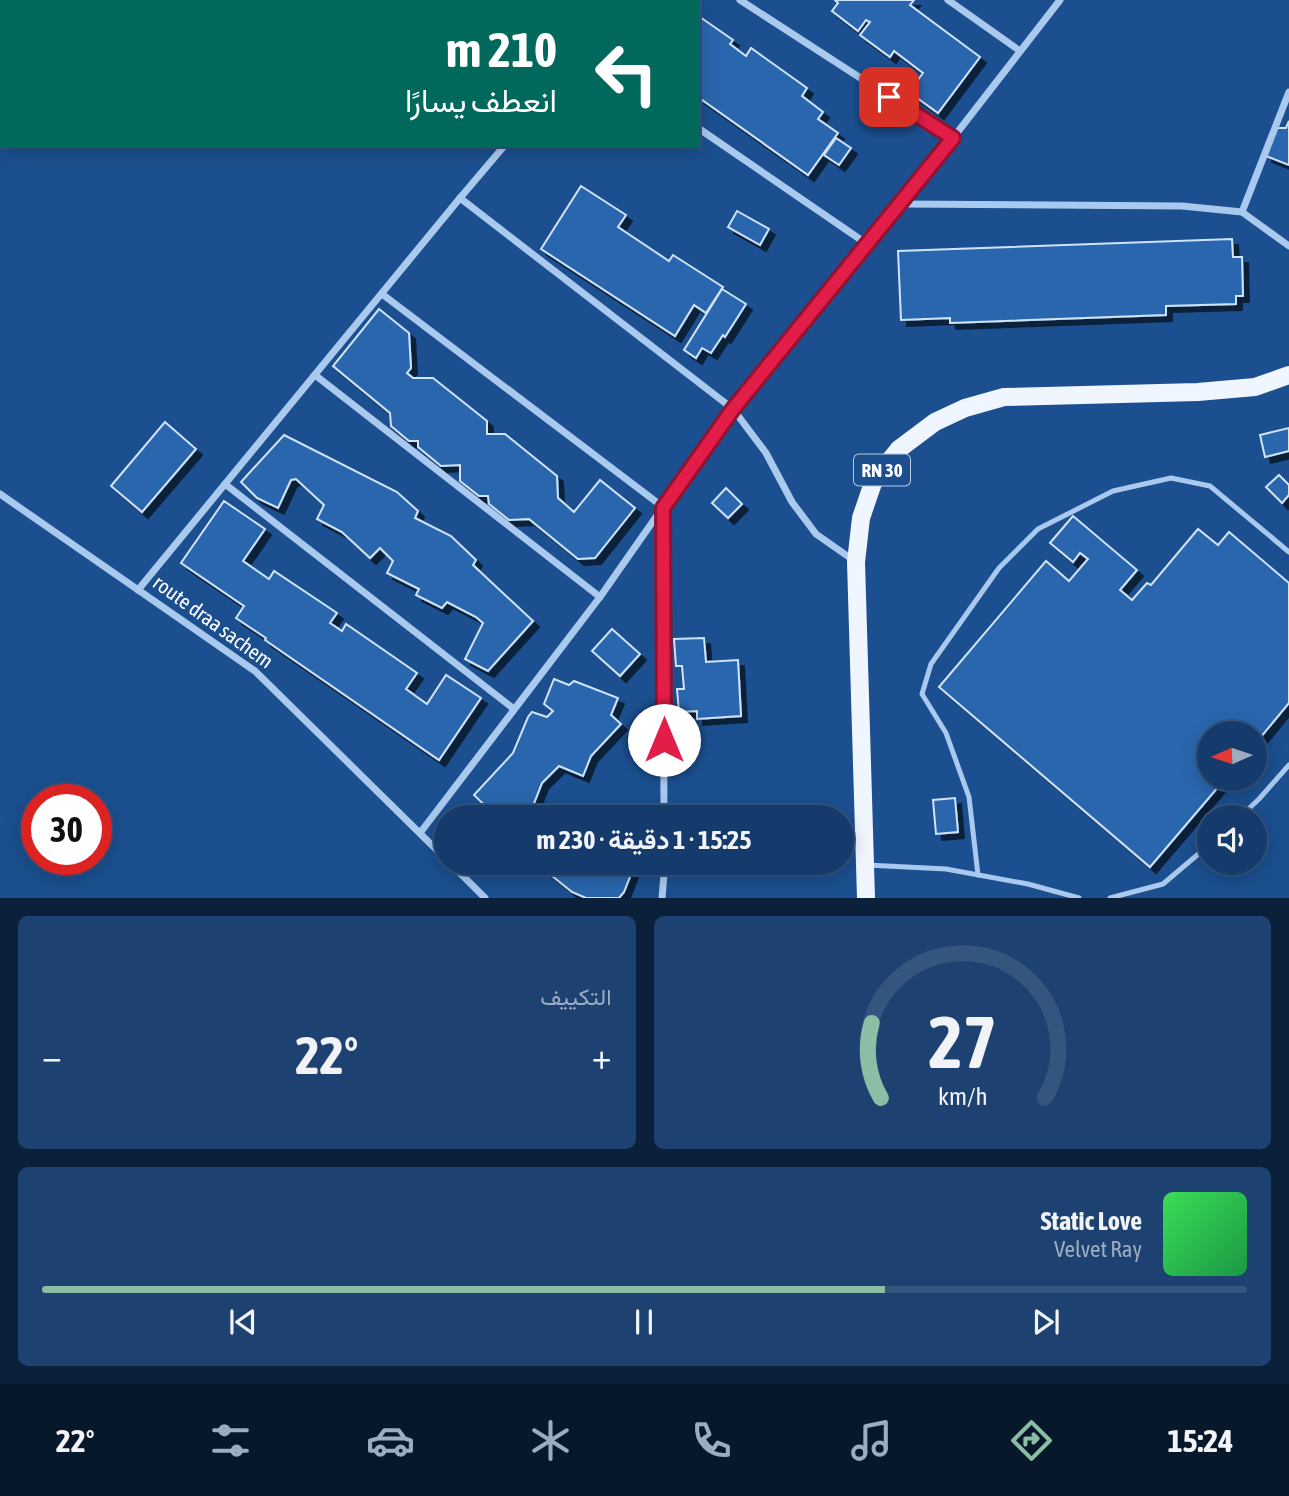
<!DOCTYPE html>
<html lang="ar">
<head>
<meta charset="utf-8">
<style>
	body { margin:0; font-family:"Asap Condensed",Vazirmatn,sans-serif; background:#1d4271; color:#f1f3f6; direction:rtl; height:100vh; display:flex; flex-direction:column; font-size:26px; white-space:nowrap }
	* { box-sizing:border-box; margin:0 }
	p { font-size:23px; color:#9dadc1 }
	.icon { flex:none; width:38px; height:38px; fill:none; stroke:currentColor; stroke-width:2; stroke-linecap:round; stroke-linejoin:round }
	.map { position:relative; height:898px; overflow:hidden; direction:ltr }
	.drawer { display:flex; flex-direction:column; gap:18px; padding:18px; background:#0b203b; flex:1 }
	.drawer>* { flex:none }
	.banner { position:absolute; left:0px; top:0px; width:700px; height:147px; box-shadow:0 4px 18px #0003,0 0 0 2px #33557e; direction:rtl; background:#00695c; color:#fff; overflow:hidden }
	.needle { width:46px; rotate:267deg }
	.buttons { position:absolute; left:1197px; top:721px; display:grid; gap:14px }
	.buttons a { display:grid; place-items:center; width:70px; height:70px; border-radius:50%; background:#143b6b; box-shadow:0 4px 18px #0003,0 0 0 2px #33557e; font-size:35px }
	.speed { position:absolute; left:21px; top:784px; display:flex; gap:14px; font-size:35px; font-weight:700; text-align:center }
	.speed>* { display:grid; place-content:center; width:91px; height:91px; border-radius:50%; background:#143b6b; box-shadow:0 4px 18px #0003,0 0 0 2px #33557e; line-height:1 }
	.speed .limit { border:10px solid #d22; background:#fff; color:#111 }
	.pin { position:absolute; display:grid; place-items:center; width:60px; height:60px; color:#fff; margin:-30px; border-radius:14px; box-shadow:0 4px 10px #0006 }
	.me { position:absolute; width:77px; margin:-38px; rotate:0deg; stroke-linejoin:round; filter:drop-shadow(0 0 5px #0008) }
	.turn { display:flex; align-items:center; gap:24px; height:147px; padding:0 28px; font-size:32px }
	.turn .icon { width:91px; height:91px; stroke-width:2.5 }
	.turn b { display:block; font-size:49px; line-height:60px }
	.big { font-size:52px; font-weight:700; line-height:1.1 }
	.drawer .widget { flex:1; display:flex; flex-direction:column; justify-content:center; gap:10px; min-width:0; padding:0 24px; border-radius:10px; background:#1d4271 }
	.drawer .dial { align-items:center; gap:0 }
	.dial svg { height:182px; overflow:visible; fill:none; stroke:#33557e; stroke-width:7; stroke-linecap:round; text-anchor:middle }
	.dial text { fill:#f1f3f6; stroke:none }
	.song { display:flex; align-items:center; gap:21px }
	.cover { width:84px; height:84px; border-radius:10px; background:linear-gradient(135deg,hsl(130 70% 55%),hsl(140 70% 35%)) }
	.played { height:7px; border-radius:4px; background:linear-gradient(90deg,#8abfa5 70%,#33557e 70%) }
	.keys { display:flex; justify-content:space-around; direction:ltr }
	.heat { display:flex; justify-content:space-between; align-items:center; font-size:38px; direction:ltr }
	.drawer .tiles { flex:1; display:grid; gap:18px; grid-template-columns:1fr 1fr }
	.widget:last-child { grid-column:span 2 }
	.trip { position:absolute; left:434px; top:805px; width:420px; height:70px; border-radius:35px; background:#143b6b; box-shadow:0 4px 18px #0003,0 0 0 2px #33557e; font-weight:700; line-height:70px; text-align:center; direction:rtl }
	.menu { display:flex; height:112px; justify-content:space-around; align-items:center; background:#08182b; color:#9dadc1 }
	.menu .icon { width:49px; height:49px }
	.menu .selected { color:#8abfa5 }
	.menu b { font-size:32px; color:#f1f3f6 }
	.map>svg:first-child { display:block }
</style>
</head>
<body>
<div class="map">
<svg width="1289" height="898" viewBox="0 0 1289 898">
	<defs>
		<filter id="shadow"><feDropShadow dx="6" dy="6" stdDeviation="0" flood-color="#0009"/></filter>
	</defs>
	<rect width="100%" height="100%" fill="#1b4f8f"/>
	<g fill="#2a66ad" stroke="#cfe3fa" stroke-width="2" filter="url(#shadow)">
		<polygon points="835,0 914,0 910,5 980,57 938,113 909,92 923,73 894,51 890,57 860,35 870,22 866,20 858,31 832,11 838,3"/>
		<polygon points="700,17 733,40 730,44 746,56 751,48 807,88 802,96 823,112 818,119 838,133 808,175 698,97 698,20"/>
		<polygon points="1289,121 1289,165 1266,156 1277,128 1286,128"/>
		<polygon points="836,138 851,148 839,165 824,155"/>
		<polygon points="581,186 626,215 618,227 669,261 673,255 723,287 706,313 694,305 675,336 541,249"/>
		<polygon points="737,211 769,229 760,245 728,227"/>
		<polygon points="1232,239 1233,257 1242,257 1243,296 1236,296 1236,304 1166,306 1166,315 950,323 950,318 901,320 898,251"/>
		<polygon points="722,289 746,304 725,337 723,335 711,353 702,348 696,358 684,350"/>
		<polygon points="379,309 409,333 411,368 407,373 413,378 433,378 487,421 487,434 505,434 557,476 558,498 574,512 600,480 635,508 595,558 578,559 529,519 509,520 489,504 488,496 479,496 460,481 460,465 441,466 418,447 418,441 409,441 391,426 390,413 333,366"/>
		<polygon points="165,422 196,449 142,512 111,486"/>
		<polygon points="1289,428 1289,451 1265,457 1260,435"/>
		<polygon points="284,435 397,492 418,511 415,518 451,536 476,560 473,565 533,621 488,671 465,659 483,623 476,617 447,602 442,608 416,595 419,589 387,573 393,561 380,548 370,558 342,532 317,519 324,505 296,479 291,480 278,508 257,498 241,482"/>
		<polygon points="1279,475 1289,485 1289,495 1282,503 1266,487"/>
		<polygon points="726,488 742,504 728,518 712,503"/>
		<polygon points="224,501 265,529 243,561 269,579 274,571 337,613 330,623 342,631 346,624 417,673 406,689 427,704 446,675 481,698 439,760 265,640 266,638 236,618 244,606 181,563"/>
		<polygon points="1073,516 1137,570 1120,590 1132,600 1147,583 1151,585 1198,529 1218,545 1229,532 1289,583 1289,703 1255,744 1255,733 1209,733 1209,779 1225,779 1150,867 939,687 1046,561 1069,581 1088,559 1080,553 1073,562 1050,543"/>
		<polygon points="612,629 640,654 620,676 592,651"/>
		<polygon points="704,638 706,662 738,660 741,716 697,719 697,711 679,712 677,689 684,689 682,666 676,666 674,639"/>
		<polygon points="554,679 569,685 574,681 618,698 611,715 621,724 591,756 583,776 559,766 542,783 533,806 561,817 497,817 474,795 513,753 528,717 532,712 547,717 553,711 544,704"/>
		<polygon points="955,798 958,832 936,834 933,800"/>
		<polygon points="536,863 634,863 635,864 624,892 619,898 586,898 572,892"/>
	</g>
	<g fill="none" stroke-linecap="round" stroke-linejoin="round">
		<g stroke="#a9c9ee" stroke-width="5">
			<polyline points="1240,817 1259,799 1289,765"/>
			<polyline points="867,865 946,869 1028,884 1079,898"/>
			<polyline points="978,875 969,797 946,733 922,694 931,664 999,568 1038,529 1113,491 1171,478 1210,486 1289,552"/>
			<polyline points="1110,898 1163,884 1209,845"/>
		</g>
		<g stroke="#a9c9ee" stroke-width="7">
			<polyline points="740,0 953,138"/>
			<polyline points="948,0 1020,51"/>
			<polyline points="611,2 612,0"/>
			<polyline points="698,128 867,244"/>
			<polyline points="460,198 505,145"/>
			<polyline points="900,204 1182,206 1242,212 1289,246"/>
			<polyline points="1242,212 1289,92"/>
			<polyline points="382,294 663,507 733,409 953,138 1060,0"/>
			<polyline points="315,375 600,597"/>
			<polyline points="225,484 514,709"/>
			<polyline points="0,494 255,671 446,859"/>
			<polyline points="138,590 460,198 733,409 766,453 792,502 816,534 856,562"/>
			<polyline points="420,833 600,597 663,507 664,817"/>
			<polyline points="450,863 485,898"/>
			<polyline points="662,898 665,863"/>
		</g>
		<polyline stroke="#f0f6ff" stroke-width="18" points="866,898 856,562 861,518 874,480 899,449 935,422 965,408 1004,397 1198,392 1255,387 1289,375"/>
	</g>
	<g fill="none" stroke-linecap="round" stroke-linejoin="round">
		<defs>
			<polyline id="route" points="664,740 663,508 733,409 953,138 889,97"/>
		</defs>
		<use href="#route" stroke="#92132f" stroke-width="18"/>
		<use href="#route" stroke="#e11d48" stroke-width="12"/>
	</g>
	<g text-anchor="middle" stroke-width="7" stroke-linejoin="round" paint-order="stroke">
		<rect fill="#1b4f8f" stroke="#bbcadd" stroke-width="2" x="854" y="454.5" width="56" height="31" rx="5"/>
		<g font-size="19" font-weight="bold" fill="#fff">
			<text x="882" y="477">RN 30</text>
		</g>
		<g font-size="21" fill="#fff" stroke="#1b4f8f">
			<text transform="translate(213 622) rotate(36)" y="7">route draa sachem</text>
		</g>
	</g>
</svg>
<div class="buttons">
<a><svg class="needle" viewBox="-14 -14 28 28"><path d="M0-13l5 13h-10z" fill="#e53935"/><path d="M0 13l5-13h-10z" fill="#9dadc1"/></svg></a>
<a><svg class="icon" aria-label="sound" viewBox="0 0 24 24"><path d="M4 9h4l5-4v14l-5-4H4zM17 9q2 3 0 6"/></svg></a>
</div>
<div class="speed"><div class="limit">30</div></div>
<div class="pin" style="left:889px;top:97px;background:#d93025"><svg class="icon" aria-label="arrive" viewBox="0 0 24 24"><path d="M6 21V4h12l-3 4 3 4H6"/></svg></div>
<svg class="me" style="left:664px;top:740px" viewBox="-20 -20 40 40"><circle r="19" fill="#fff"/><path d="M0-13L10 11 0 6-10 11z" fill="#e11d48"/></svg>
<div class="trip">15:25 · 1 دقيقة · 230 m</div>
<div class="banner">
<div class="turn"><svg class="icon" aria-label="left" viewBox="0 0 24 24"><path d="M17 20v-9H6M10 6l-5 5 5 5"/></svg><div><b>210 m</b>انعطف يسارًا</div></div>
</div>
</div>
<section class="drawer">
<div class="tiles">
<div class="widget dial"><svg viewBox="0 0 100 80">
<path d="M14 69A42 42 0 1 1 86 69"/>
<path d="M14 69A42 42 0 0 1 10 36" stroke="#8abfa5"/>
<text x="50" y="56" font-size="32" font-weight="700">27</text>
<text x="50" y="72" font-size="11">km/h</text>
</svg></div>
<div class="widget"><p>التكييف</p>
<div class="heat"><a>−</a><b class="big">22°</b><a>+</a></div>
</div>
<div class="widget">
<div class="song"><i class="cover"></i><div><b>Static Love</b><p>Velvet Ray</p></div></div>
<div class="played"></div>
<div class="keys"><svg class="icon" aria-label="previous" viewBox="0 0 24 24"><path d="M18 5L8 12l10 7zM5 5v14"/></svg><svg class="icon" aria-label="pause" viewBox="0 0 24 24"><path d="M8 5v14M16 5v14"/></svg><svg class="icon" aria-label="next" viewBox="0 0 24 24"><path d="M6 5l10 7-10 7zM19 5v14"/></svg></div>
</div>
</div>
</section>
<nav class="menu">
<b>15:24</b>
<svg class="icon selected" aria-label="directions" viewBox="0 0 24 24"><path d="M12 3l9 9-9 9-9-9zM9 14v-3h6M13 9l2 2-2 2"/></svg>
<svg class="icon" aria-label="music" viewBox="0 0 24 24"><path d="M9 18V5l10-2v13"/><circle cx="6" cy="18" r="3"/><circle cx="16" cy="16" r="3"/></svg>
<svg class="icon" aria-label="phone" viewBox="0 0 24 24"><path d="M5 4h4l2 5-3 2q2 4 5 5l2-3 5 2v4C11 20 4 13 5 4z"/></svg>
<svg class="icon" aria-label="climate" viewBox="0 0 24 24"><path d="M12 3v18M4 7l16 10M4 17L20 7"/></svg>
<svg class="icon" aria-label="car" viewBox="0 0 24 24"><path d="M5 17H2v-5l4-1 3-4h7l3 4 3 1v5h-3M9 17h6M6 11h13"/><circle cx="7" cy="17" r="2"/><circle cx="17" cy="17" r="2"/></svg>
<svg class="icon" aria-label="filters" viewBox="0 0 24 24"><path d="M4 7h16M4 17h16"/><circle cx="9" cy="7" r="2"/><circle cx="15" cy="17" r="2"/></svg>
<b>22°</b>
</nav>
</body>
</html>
